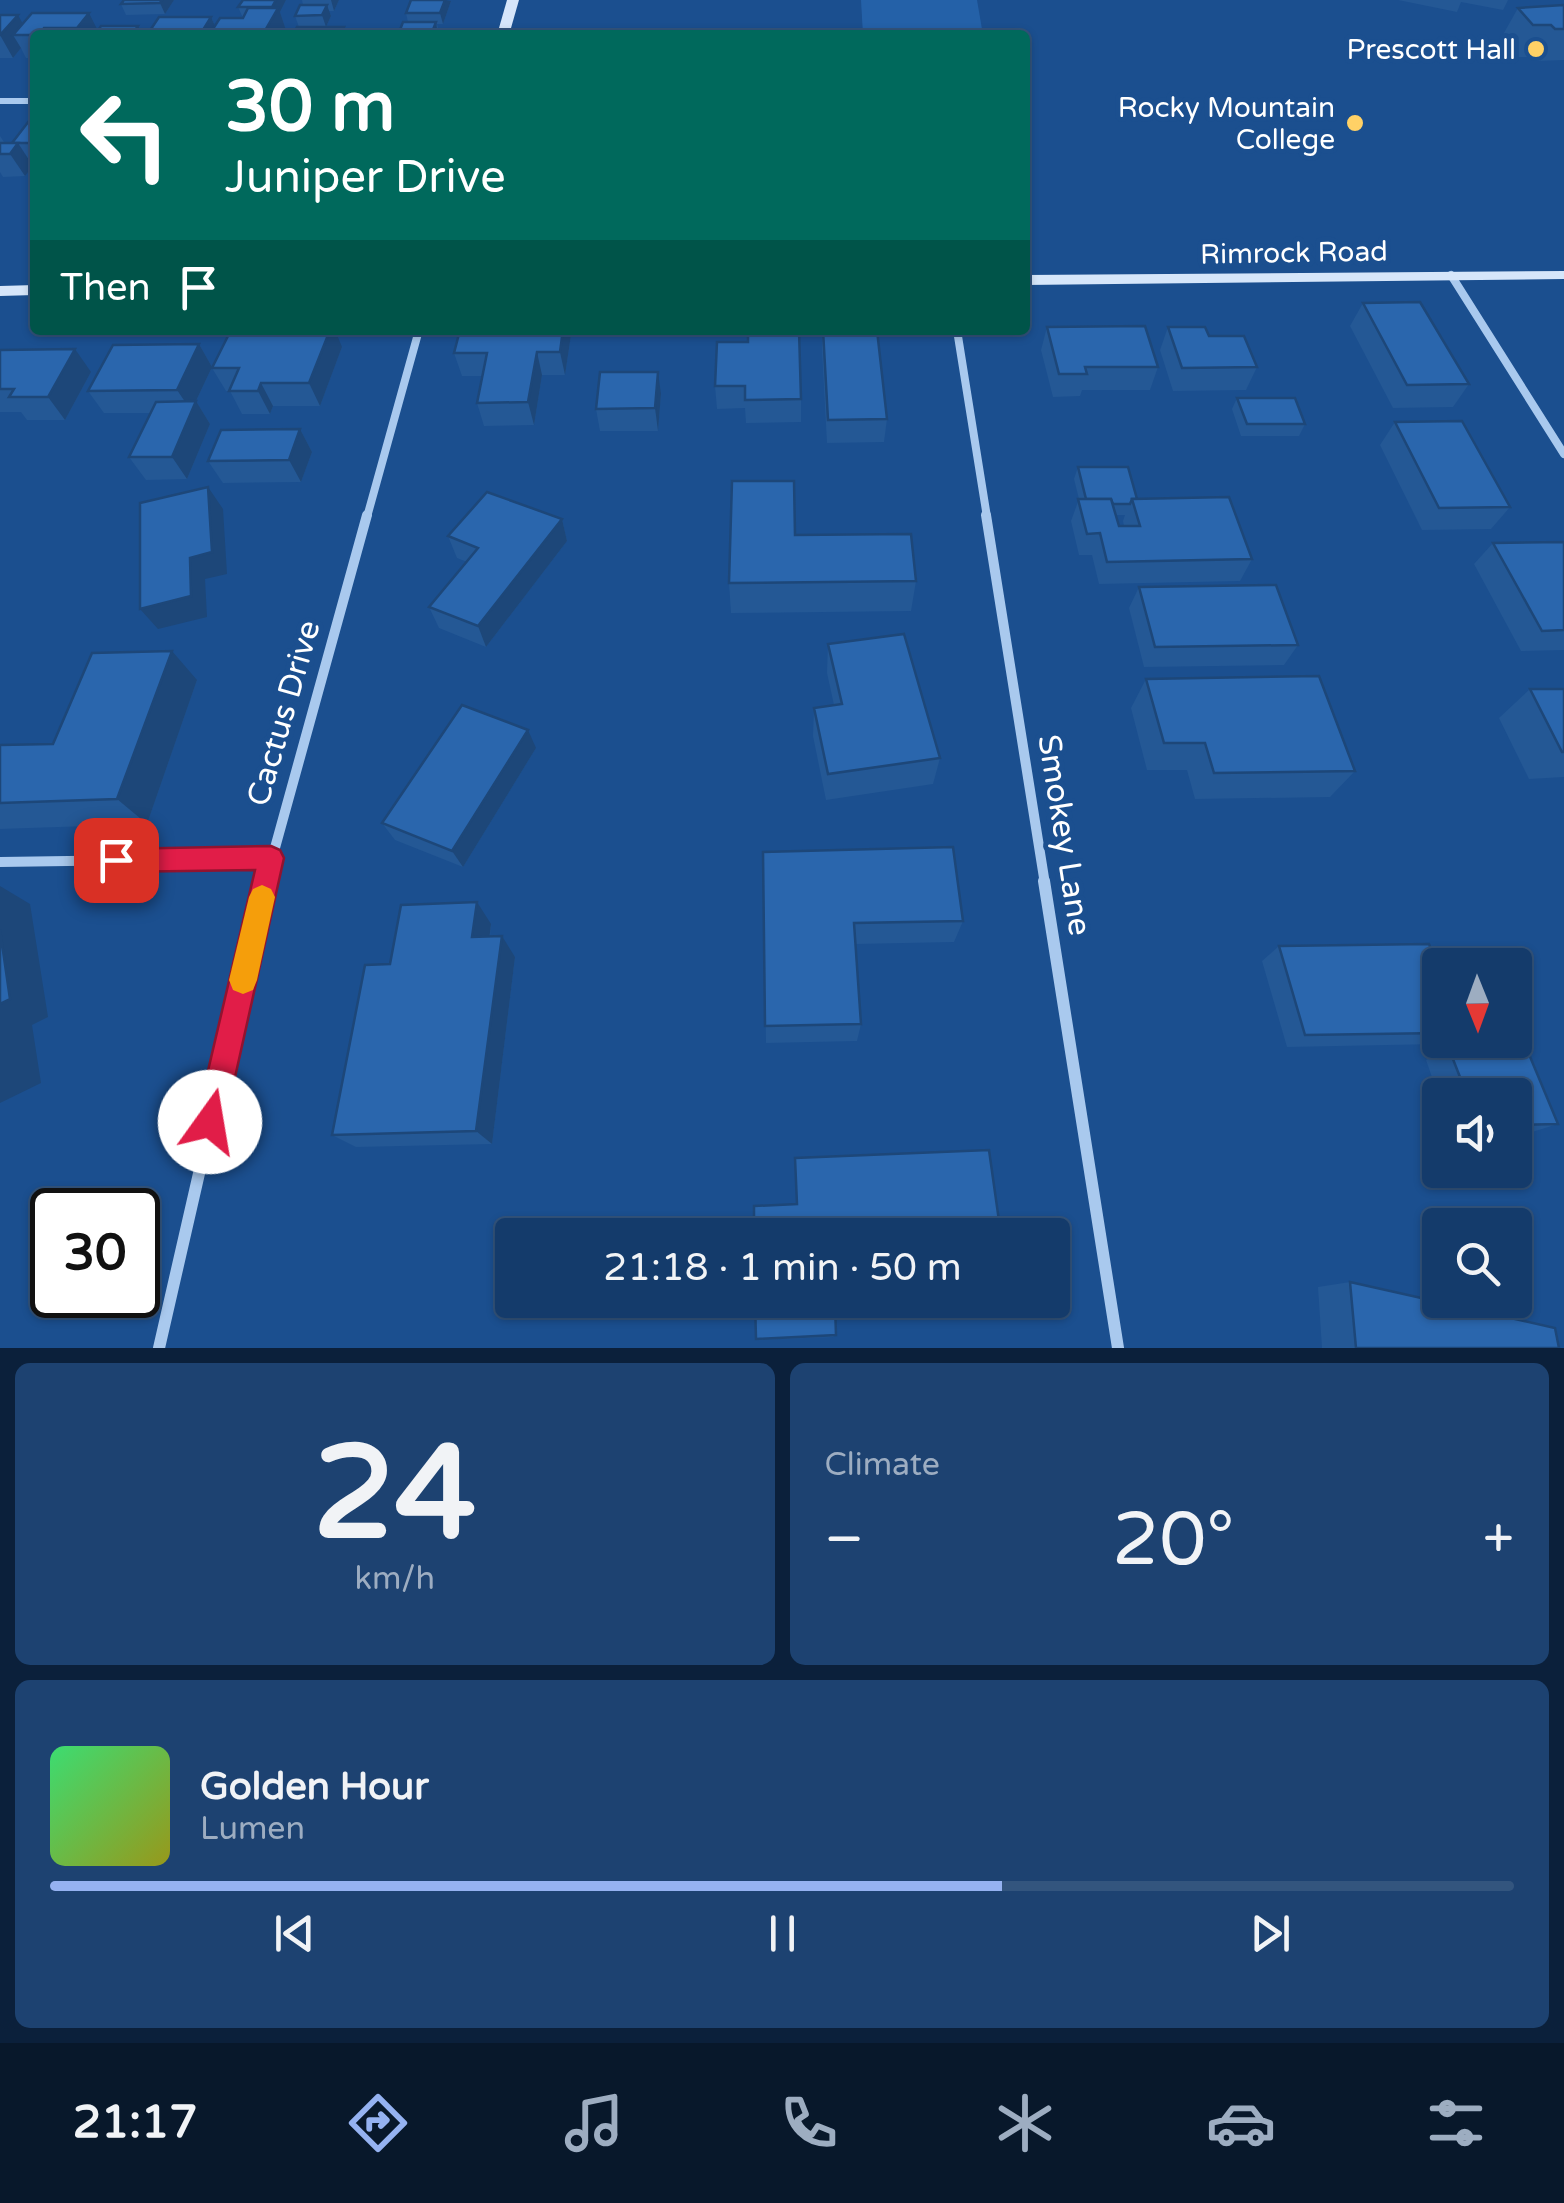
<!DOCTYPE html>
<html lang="en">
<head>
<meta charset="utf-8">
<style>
	body { margin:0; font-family:"Varela Round",sans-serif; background:#1d4271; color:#f1f3f6; height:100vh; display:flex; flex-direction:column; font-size:38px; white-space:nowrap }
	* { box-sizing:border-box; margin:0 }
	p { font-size:32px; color:#9dadc1 }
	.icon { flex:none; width:55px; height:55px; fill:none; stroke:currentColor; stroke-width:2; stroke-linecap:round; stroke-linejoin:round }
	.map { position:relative; height:1348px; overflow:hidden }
	.details { display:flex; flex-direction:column; gap:15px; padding:15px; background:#0b203b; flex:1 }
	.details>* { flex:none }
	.hud { position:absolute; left:30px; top:30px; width:1000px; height:305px; border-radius:10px; box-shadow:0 2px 8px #0004,0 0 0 2px #33557e; background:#00695c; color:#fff; overflow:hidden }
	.needle { width:65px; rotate:179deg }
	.controls { position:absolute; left:1422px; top:948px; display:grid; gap:20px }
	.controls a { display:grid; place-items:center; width:110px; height:110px; border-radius:10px; background:#143b6b; box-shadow:0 2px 8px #0004,0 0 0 2px #33557e; font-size:50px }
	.speed { position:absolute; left:30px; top:1188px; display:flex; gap:20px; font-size:50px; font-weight:700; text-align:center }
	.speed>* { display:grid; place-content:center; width:130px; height:130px; border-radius:50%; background:#143b6b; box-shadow:0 2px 8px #0004,0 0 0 2px #33557e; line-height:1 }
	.speed .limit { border:5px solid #111; border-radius:15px; background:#fff; color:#111 }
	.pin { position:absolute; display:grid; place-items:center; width:85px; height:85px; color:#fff; margin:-42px; border-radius:20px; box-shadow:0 5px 15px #0006 }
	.me { position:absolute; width:110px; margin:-55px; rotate:13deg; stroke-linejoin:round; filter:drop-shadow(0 0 8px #0008) }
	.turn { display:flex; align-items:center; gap:35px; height:210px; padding:0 30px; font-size:45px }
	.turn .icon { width:130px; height:130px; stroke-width:2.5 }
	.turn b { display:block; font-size:70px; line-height:85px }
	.then { display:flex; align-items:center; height:95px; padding:0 30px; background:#0003; gap:20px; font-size:38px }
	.big { font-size:75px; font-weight:600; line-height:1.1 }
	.details .card { flex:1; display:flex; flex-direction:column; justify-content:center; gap:15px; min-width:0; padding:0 35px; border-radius:15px; background:#1d4271 }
	.details .dial { align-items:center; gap:0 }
	.dial b { font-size:130px; line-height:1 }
	.song { display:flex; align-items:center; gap:30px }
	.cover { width:120px; height:120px; border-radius:15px; background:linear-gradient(135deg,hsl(140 70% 55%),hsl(60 70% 35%)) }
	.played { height:10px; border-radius:5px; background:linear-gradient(90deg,#95b2f1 65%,#33557e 65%) }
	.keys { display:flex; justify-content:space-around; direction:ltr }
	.heat { display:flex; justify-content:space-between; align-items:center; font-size:55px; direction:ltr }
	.details .tiles { flex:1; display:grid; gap:15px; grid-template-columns:1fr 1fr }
	.card:last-child { grid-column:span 2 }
	.trip { position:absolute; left:495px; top:1218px; width:575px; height:100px; border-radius:10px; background:#143b6b; box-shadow:0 2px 8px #0004,0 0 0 2px #33557e; font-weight:600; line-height:100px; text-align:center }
	.dock { display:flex; height:160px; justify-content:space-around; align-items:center; background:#08182b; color:#9dadc1 }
	.dock .icon { width:70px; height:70px }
	.dock .active { color:#95b2f1 }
	.dock b { font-size:45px; color:#f1f3f6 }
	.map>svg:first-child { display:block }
</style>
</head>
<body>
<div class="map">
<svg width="1564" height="1348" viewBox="0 0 1564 1348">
	<rect width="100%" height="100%" fill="#1b4f8f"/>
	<polygon fill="#2461a8" points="861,0 977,0 983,35 863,35"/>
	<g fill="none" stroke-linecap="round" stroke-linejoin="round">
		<polyline stroke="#a9c9ee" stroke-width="6" points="0,101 35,101"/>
		<g stroke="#a9c9ee" stroke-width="8">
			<polyline points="1451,275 1564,454"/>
			<polyline points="957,330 987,517"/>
			<polyline points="367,517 419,330"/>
		</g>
		<g stroke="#a9c9ee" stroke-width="10">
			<polyline points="986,515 1045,884"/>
			<polyline points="0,862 271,858"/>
			<polyline points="265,884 367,515"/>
		</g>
		<g stroke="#a9c9ee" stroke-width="12">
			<polyline points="1044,881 1118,1348"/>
			<polyline points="159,1348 266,881"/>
		</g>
		<g fill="#d6e6fa" fill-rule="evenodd">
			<polygon points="507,0 519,0 509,35 497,35"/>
			<polygon points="1564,271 1564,279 1025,285 1025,275"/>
			<polygon points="35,285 35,295 0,296 0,286"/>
		</g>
	</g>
	<g fill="#245895" fill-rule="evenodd">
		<polygon points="174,0 165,14 126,15 121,4"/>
		<polygon points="243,0 286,0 280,12 286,30 284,35 147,35 211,17 215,26 243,18 238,7"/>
		<polygon points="302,0 339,0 334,11 329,11 331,16 326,27 299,27 295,16 303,5"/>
		<polygon points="1398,0 1508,0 1503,10 1461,2 1457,12"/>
		<polygon points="451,1 443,24 437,24 439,33 408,22 406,13"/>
		<polygon points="1564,5 1564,60 1537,61 1533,57 1515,57 1500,40 1518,8"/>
		<polygon points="32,13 98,31 143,35 35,35 35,58 26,58 21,48 13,58 0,58 0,15 23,24"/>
		<polygon points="35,117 35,166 33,166 25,176 3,177 0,172 0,136 4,142 2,143 12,143"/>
		<polygon points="1363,303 1469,384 1453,407 1393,408 1350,326"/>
		<polygon points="1047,327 1158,367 1150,390 1082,390 1080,396 1053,397 1041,350"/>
		<polygon points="1168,327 1209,336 1257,367 1246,390 1173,391 1160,350"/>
		<polygon points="822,330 887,419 884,442 827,443 822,349"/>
		<polygon points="571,335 565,375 542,375 534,425 484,426 477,403 482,376 462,376 454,353"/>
		<polygon points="717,342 801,399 801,422 746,423 745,408 717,409 715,386"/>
		<polygon points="199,344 212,367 196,401 210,424 187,479 146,480 129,457 151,413 104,413 88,391"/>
		<polygon points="342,347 320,406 273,406 270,414 242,414 230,391 226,391 212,368"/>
		<polygon points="0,350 91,372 65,420 27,420 21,412 0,412"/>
		<polygon points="661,394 658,431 600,431 596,409"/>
		<polygon points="1237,398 1305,424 1299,436 1241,436 1232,409"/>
		<polygon points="1395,422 1510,507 1491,529 1422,530 1380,445"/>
		<polygon points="300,429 312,452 301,482 223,483 208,461"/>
		<path d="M1078,467L1252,559L1240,581L1099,584L1092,555H1079L1071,521L1079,499L1074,479ZM1116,515H1125L1123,521L1124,526H1119Z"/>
		<polygon points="562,519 567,541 486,647 439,628 429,607 467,562 457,558 448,536"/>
		<polygon points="1564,542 1564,650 1521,651 1474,564 1493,543"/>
		<polygon points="916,581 911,611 731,613 729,583"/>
		<polygon points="1139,587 1298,645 1284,665 1144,667 1129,608"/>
		<polygon points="828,644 940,758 933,784 826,800 813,736 814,708 834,705 827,673"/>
		<polygon points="1146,679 1355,771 1330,797 1195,799 1187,770 1147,770 1131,708"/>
		<polygon points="197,680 147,824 0,829 0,745 53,744"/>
		<polygon points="1530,689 1564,689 1564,777 1529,779 1499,718"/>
		<polygon points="536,748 463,867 395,840 382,823"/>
		<polygon points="763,852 963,921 954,942 856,944 861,1024 857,1041 766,1043"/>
		<polygon points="491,924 490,937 515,957 492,1144 356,1147 332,1135 390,964"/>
		<polygon points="1279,946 1440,972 1440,1040 1447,1040 1439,1044 1287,1047 1262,961"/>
		<polygon points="1449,1049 1558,1124 1529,1133 1515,1133 1515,1095 1440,1095 1440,1100 1426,1060"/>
		<polygon points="1350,1282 1559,1348 1322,1348 1318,1287"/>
		<polygon points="755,1300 1006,1300 996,1303 835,1309 836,1335 833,1337 757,1340 756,1339"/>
	</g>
	<g fill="#1d4779">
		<polygon points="162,0 174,0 165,14 160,3"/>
		<polygon points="276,0 286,0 280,12 286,30 284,35 264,35 272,7"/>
		<polygon points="331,0 339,0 334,11"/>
		<polygon points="445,0 451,1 443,24 440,13"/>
		<polygon points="327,5 331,16 326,27 322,15"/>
		<polygon points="89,13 100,35 81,35 77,28"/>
		<polygon points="18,15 29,35 13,35 21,48 13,58 0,35"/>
		<polygon points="211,17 219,35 200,35"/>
		<polygon points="436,22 438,35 431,35"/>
		<polygon points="138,26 143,35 132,35"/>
		<polygon points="18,143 33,166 25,176 10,154"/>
		<polygon points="330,330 335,330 342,347 320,406 309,383"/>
		<polygon points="563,330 570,330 571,335 565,375 560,352"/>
		<polygon points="199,344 212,367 196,401 210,424 187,479 172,457 192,412 177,390"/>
		<polygon points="75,349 91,372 65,420 48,397"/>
		<polygon points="537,352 542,375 534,425 528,402"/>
		<polygon points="658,372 661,394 658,431 655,408"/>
		<polygon points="261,383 273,406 270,414 258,391"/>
		<polygon points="300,429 312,452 301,482 289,460"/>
		<polygon points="208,487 223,509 227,574 205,579 207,617 158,629 140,609"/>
		<polygon points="562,519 567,541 486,647 478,626"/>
		<polygon points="172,651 197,680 147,824 117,799"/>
		<polygon points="528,730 536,748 463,867 452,851"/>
		<polygon points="0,886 30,904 48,1017 32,1025 41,1083 0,1103"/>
		<polygon points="477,902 491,924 487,958 472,937"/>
		<polygon points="502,936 515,957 492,1144 476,1131"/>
	</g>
	<g fill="#2a66ad" stroke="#1d4779" stroke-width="2.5">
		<polygon points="124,0 162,0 160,3 121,4"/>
		<polygon points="243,0 276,0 272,7 238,7"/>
		<polygon points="411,0 445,0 440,13 406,13"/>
		<polygon points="300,5 327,5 322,15 295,16"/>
		<polygon points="1564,5 1564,29 1555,29 1551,25 1533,25 1518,8"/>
		<polygon points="248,8 278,8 263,34 209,35 220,18 243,18"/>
		<polygon points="32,13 89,13 77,28 44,28 39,35 13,35"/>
		<polygon points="0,15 18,15 0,35"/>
		<polygon points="159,17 211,17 200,35 147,35"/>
		<polygon points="403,22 436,22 431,35 398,35"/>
		<polygon points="101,26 138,26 132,35 95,35"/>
		<polygon points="297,27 344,27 340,35 293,35"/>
		<polygon points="808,31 808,35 565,35 565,33"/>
		<polygon points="32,117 35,117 35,143 12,143"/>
		<polygon points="0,143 18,143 10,154 0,154"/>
		<polygon points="1420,302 1469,384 1407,385 1363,303"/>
		<polygon points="1145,326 1158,367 1085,367 1087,374 1059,374 1047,327"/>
		<polygon points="1168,327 1205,327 1209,336 1244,336 1257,367 1182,368"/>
		<polygon points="231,330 330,330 309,383 261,383 258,391 229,391 239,368 212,368"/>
		<polygon points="460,330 563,330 560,352 537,352 528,402 477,403 487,353 454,353"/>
		<polygon points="748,330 799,330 801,399 745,400 745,386 715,386 717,342 748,342"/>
		<polygon points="823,330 877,330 887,419 828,420"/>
		<polygon points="199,344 177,390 88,391 113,345"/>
		<polygon points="75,349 48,397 9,397 14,389 0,389 0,350"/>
		<polygon points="600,372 658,372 655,408 596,409"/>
		<polygon points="1237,398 1295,398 1305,424 1247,424"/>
		<polygon points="196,401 172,457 129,457 156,402"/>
		<polygon points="1462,421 1510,507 1439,508 1395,422"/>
		<polygon points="300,429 289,460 208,461 221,430"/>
		<polygon points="1078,467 1128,467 1137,499 1132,499 1130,504 1113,504 1111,499 1086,499"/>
		<polygon points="732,481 794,481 795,535 911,534 916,581 729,583"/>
		<polygon points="208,487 212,552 190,558 191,596 140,609 140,503"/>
		<polygon points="487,492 562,519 478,626 429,607 478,548 448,536"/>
		<polygon points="1229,497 1252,559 1107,562 1100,533 1087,534 1078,499 1111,499 1119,526 1140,526 1132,499"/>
		<polygon points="1564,542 1564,630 1542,631 1493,543"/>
		<polygon points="1276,585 1298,645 1155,647 1139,587"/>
		<polygon points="904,634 940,758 828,774 814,708 842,704 828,644"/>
		<polygon points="172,651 117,799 0,803 0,745 53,744 92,653"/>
		<polygon points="1319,676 1355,771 1214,773 1205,743 1164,743 1146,679"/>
		<polygon points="1530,689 1564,689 1564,752 1562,752"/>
		<polygon points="462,705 528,730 452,851 382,823"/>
		<polygon points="953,847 963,921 854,923 861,1024 765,1026 763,852"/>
		<polygon points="477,902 472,937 502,936 476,1131 332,1135 365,965 390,964 401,905"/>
		<polygon points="0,930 10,999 0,1004"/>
		<polygon points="1429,944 1440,972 1440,1033 1305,1035 1279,946"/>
		<polygon points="1526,1047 1558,1124 1515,1125 1515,1095 1467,1095 1449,1049"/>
		<polygon points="989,1150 1001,1235 754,1235 754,1206 797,1204 795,1158"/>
		<polygon points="1350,1282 1555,1328 1559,1348 1356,1348"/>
		<polygon points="755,1300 982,1300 835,1305 836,1335 756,1339"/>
	</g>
	<polygon fill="#e11d48" stroke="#92132f" stroke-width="2.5" points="271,846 280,850 284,858 225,1122 221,1132 210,1137 200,1132 196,1122 255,870 116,872 107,869 103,860 107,852 116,849"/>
	<polygon fill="#f59e0b" points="262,885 271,889 275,897 257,980 253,990 243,994 233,990 229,980 249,897 253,889"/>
	<g fill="#ffd166" stroke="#1b4f8f" stroke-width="4">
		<circle cx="1536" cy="49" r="10"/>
		<circle cx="1355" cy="123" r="10"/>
	</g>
	<g text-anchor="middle" stroke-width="10" stroke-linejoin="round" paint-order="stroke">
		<g font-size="28" fill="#fff" stroke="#1b4f8f" text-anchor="end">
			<text x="1516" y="59">Prescott Hall</text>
			<text x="1335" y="117">Rocky Mountain<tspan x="1335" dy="32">College</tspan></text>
		</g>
		<g font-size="28" fill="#fff" stroke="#1b4f8f">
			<text transform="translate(1294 252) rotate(-1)" y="10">Rimrock Road</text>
		</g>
		<g font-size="32" fill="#fff" stroke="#1b4f8f">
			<text transform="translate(283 713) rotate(-74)" y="11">Cactus Drive</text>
			<text transform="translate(1065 835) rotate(81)" y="11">Smokey Lane</text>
		</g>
	</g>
</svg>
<div class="controls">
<a><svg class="needle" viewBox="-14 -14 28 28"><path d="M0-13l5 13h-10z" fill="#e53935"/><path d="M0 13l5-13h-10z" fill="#9dadc1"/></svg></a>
<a><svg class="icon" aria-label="sound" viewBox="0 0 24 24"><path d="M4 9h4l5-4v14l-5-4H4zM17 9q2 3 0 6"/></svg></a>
<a><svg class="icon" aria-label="search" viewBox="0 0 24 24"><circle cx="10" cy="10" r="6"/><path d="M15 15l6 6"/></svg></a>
</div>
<div class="speed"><div class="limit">30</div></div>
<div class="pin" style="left:116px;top:860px;background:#d93025"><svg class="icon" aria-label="arrive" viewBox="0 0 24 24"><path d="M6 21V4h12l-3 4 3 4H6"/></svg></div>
<svg class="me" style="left:210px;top:1122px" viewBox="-20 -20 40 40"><circle r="19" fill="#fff"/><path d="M0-13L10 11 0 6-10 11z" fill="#e11d48"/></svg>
<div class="trip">21:18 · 1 min · 50 m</div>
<div class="hud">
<div class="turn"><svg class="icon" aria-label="left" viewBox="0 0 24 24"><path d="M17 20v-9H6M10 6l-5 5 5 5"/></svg><div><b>30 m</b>Juniper Drive</div></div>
<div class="then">Then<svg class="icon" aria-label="arrive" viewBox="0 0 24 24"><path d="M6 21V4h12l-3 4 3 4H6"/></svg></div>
</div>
</div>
<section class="details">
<div class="tiles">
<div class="card dial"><b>24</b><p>km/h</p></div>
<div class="card"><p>Climate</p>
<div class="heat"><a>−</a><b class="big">20°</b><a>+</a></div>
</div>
<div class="card">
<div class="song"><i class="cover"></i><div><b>Golden Hour</b><p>Lumen</p></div></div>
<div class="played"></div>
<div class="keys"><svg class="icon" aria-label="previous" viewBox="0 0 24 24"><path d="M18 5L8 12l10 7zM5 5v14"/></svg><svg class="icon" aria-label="pause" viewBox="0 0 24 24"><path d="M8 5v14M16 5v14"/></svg><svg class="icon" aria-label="next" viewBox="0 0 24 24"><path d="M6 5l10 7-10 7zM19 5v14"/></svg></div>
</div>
</div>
</section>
<nav class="dock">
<b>21:17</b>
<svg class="icon active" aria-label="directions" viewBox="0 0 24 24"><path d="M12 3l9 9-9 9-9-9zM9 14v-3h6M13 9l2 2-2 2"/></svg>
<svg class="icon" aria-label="music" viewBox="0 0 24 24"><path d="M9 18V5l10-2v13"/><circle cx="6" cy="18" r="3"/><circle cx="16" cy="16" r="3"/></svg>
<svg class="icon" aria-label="phone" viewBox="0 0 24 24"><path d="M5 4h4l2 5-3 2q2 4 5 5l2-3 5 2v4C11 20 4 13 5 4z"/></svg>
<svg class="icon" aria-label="climate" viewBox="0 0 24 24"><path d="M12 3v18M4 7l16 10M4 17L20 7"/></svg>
<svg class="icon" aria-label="car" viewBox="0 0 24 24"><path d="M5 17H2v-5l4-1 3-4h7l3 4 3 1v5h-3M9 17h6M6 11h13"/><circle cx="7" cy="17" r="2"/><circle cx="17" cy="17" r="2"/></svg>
<svg class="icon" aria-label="filters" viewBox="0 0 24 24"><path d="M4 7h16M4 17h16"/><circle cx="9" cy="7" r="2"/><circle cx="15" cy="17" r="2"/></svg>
</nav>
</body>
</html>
